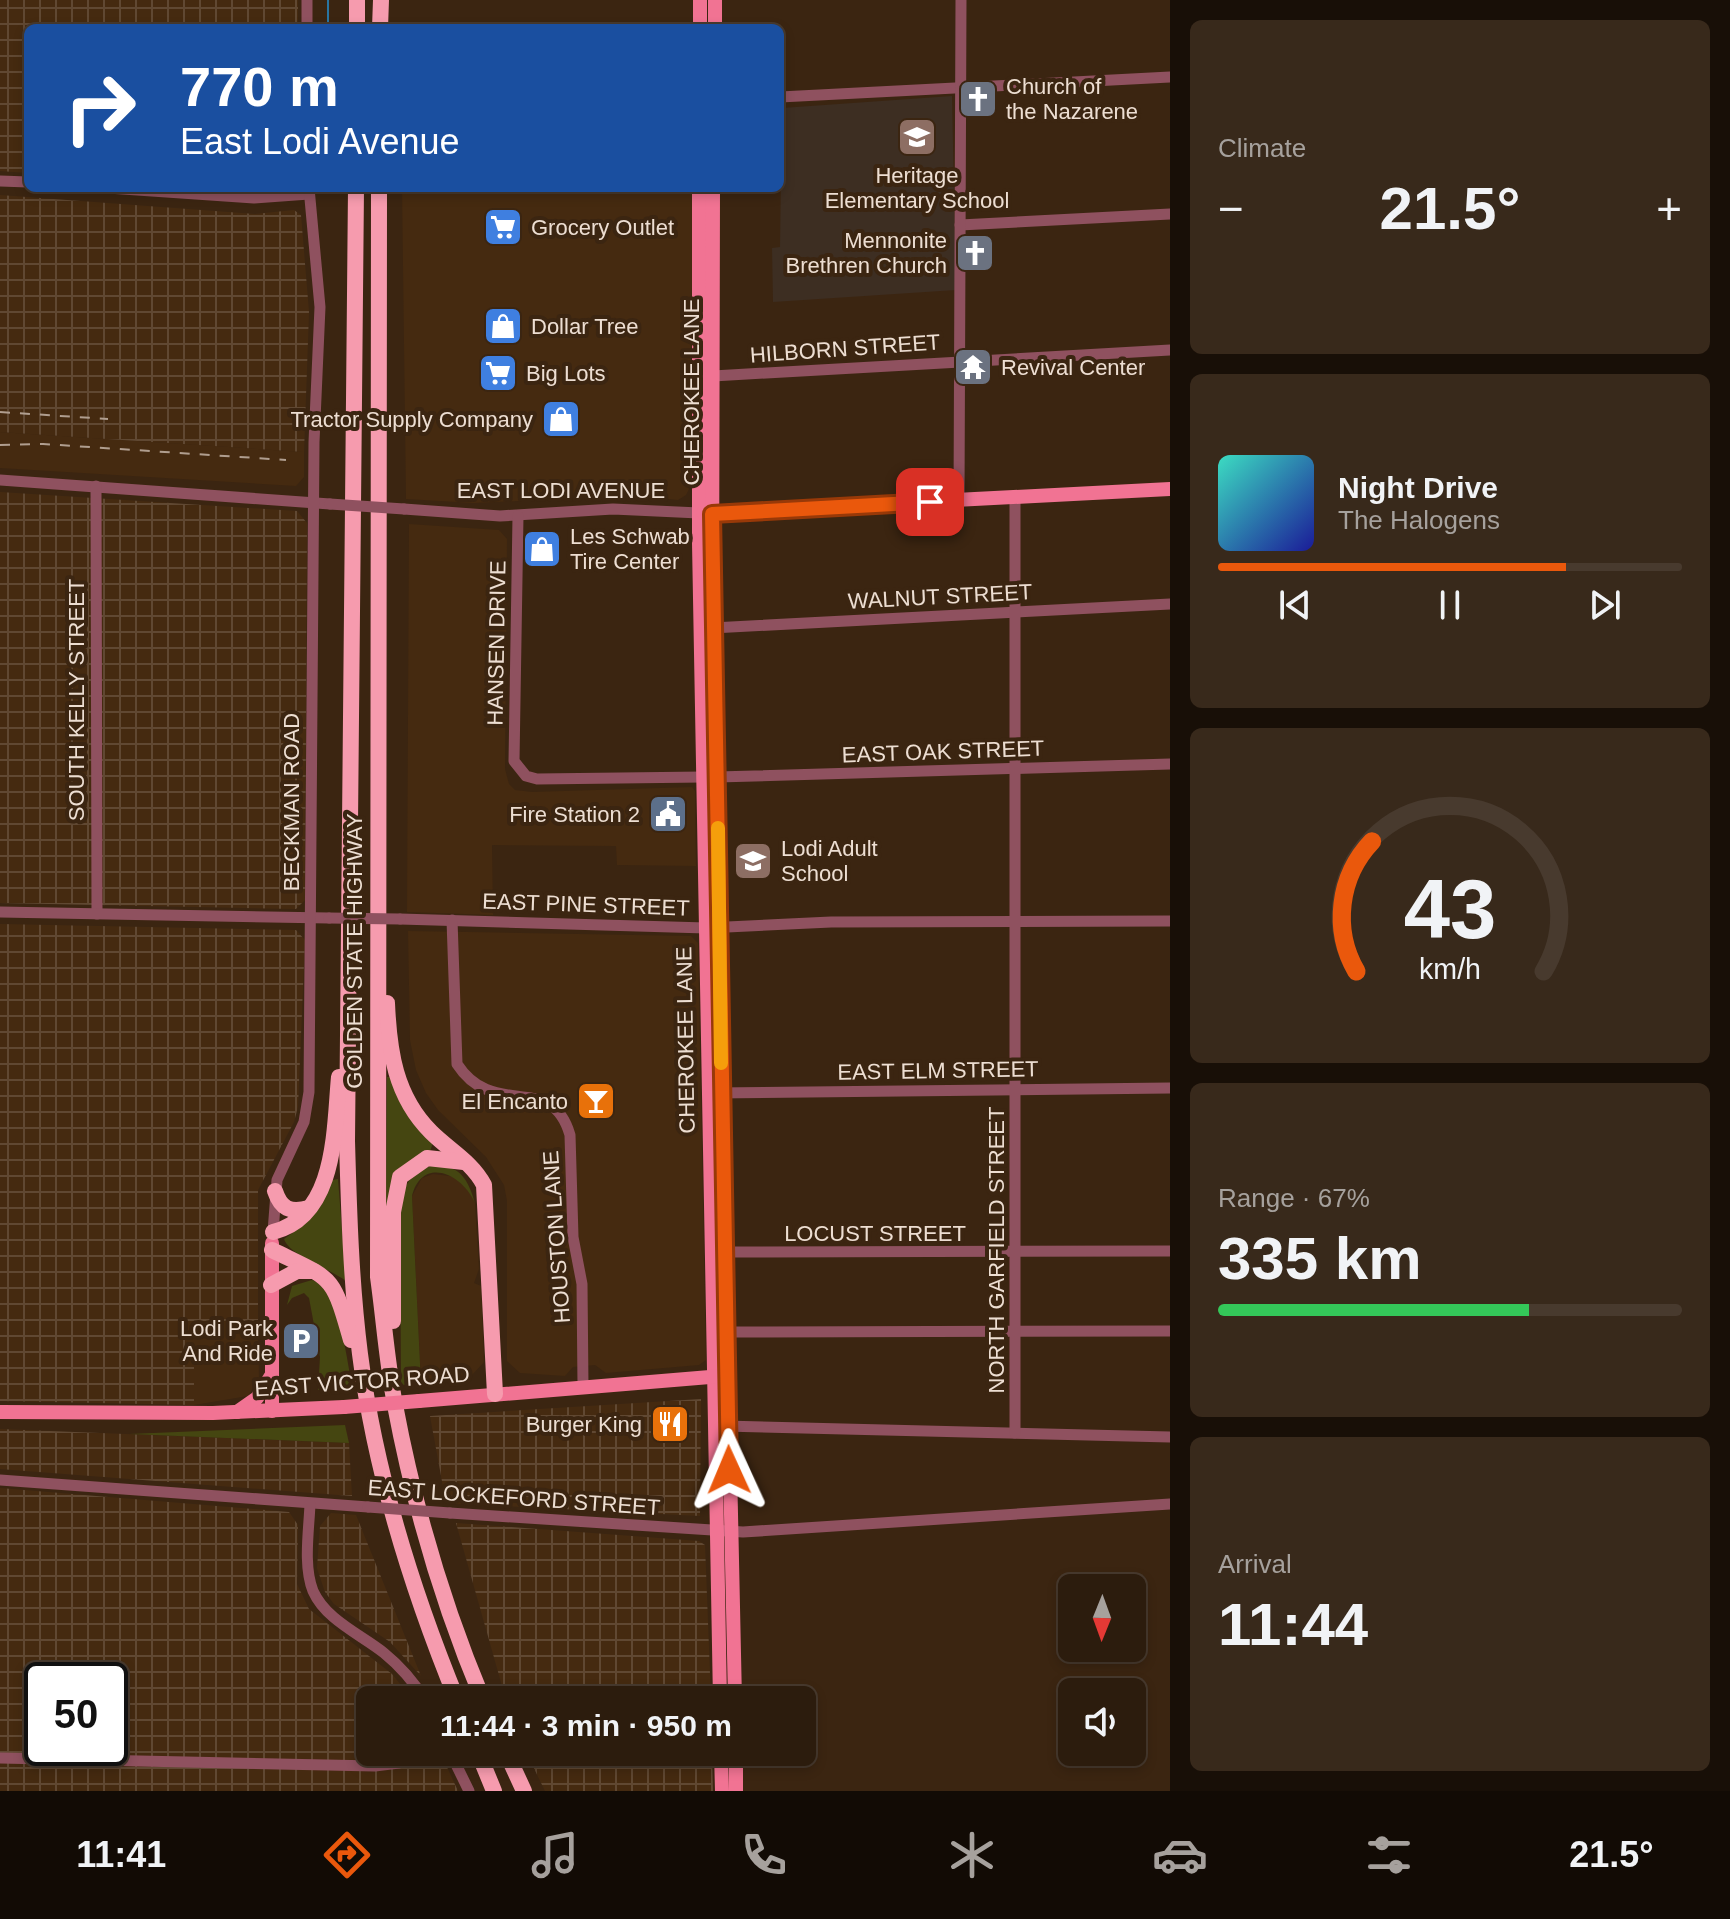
<!DOCTYPE html>
<html lang="en">
<head>
<meta charset="utf-8">
<style>
	body { margin:0; font-family:Helvetica,sans-serif; background:#38291b; color:#f1f3f6; height:100vh; display:flex; flex-direction:column; font-size:30px; white-space:nowrap }
	* { box-sizing:border-box; margin:0 }
	p { font-size:26px; color:#a6a19d }
	.icon { flex:none; width:44px; height:44px; fill:none; stroke:currentColor; stroke-width:2; stroke-linecap:round; stroke-linejoin:round }
	.map { position:relative; flex:1; overflow:hidden }
	.details { display:flex; flex-direction:column; gap:20px; padding:20px; background:#180f07; width:560px }
	.details>* { flex:none }
	.guide { position:absolute; left:24px; top:24px; width:760px; height:168px; border-radius:12px; box-shadow:0 4px 12px #0003,0 0 0 2px #483a2e; background:#1a4fa0; color:#fff; overflow:hidden }
	.needle { width:52px; rotate:181deg }
	.fabs { position:absolute; left:1058px; top:1574px; display:grid; gap:16px }
	.fabs a { display:grid; place-items:center; width:88px; height:88px; border-radius:12px; background:#2c1c0d; box-shadow:0 4px 12px #0003,0 0 0 2px #483a2e; font-size:40px }
	.speed { position:absolute; left:24px; top:1662px; display:flex; gap:16px; font-size:40px; font-weight:700; text-align:center }
	.speed>* { display:grid; place-content:center; width:104px; height:104px; border-radius:50%; background:#2c1c0d; box-shadow:0 4px 12px #0003,0 0 0 2px #483a2e; line-height:1 }
	.speed .limit { border:4px solid #111; border-radius:12px; background:#fff; color:#111 }
	.pin { position:absolute; display:grid; place-items:center; width:68px; height:68px; color:#fff; margin:-34px; border-radius:16px; box-shadow:0 4px 12px #0006 }
	.me { position:absolute; width:88px; margin:-44px; rotate:359deg; stroke-linejoin:round; filter:drop-shadow(0 0 6px #0008) }
	.turn { display:flex; align-items:center; gap:28px; height:168px; padding:0 24px; font-size:36px }
	.turn .icon { width:104px; height:104px; stroke-width:2.5 }
	.turn b { display:block; font-size:56px; line-height:68px }
	.big { font-size:60px; font-weight:800; line-height:1.1 }
	.details .widget { flex:1; display:flex; flex-direction:column; justify-content:center; gap:12px; min-width:0; padding:0 28px; border-radius:12px; background:#38291b }
	.details .dial { align-items:center; gap:0 }
	.dial svg { height:208px; overflow:visible; fill:none; stroke:#483a2e; stroke-width:7; stroke-linecap:round; text-anchor:middle }
	.dial text { fill:#f1f3f6; stroke:none }
	.song { display:flex; align-items:center; gap:24px }
	.cover { width:96px; height:96px; border-radius:12px; background:linear-gradient(135deg,hsl(170 70% 55%),hsl(240 70% 35%)) }
	.played { height:8px; border-radius:4px; background:linear-gradient(90deg,#ea580c 75%,#483a2e 75%) }
	.keys { display:flex; justify-content:space-around; direction:ltr }
	.heat { display:flex; justify-content:space-between; align-items:center; font-size:44px; direction:ltr }
	.charge { height:12px; border-radius:6px; background:linear-gradient(90deg,#34c759 67%,#483a2e 0) }
	.trip { position:absolute; left:356px; top:1686px; width:460px; height:80px; border-radius:12px; background:#2c1c0d; box-shadow:0 4px 12px #0003,0 0 0 2px #483a2e; font-weight:800; line-height:80px; text-align:center }
	.menu { display:flex; height:128px; justify-content:space-around; align-items:center; background:#120b05; color:#a6a19d }
	.menu .icon { width:56px; height:56px }
	.menu .active { color:#ea580c }
	.menu b { font-size:36px; color:#f1f3f6 }
	main { display:flex; flex:1; min-height:0 }
	.map>svg:first-child { display:block }
</style>
</head>
<body>
<main>
<div class="map">
<svg width="1170" height="1791" viewBox="0 0 1170 1791">
	<defs>
		<pattern id="industrial-grid" width="8" height="8" patternUnits="userSpaceOnUse" patternTransform="scale(2)"><rect width="8" height="8" fill="#452a10"/><path d="M0 4h8M4 0v8" fill="none" stroke="#604832"/></pattern>
	</defs>
	<rect width="100%" height="100%" fill="#3b2511"/>
	<g fill="#452a10">
		<polygon points="402,188 693,188 690,487 686,495 678,500 649,497 642,490 643,482 631,480 628,492 621,496 474,503 406,499"/>
		<polygon points="0,432 304,452 304,477 296,486 0,468"/>
		<polygon points="409,524 499,530 507,539 505,769 509,784 515,790 532,792 692,787 695,791 696,866 617,865 616,846 492,845 493,915 407,912"/>
		<polygon points="408,931 691,936 698,943 706,1360 699,1365 606,1373 595,1365 573,1367 565,1376 520,1373 507,1361 507,1201 504,1185 486,1157 438,1110 426,1093 416,1070 410,1040"/>
		<polygon points="433,1174 458,1177 468,1188 475,1203 479,1269 474,1283 481,1286 484,1362 471,1376 421,1384 412,1196 422,1178"/>
		<polygon points="194,1329 258,1329 259,1378 248,1396 194,1405"/>
	</g>
	<g fill="url(#industrial-grid)" fill-rule="evenodd">
		<polygon points="0,0 298,0 298,28 28,28 28,173 0,171"/>
		<polygon points="0,195 255,214 294,210 301,215 309,312 304,452 0,432"/>
		<polygon points="0,492 297,511 307,523 305,900 296,909 0,903"/>
		<polygon points="0,924 296,930 305,940 298,1107 294,1122 258,1190 258,1329 194,1329 194,1405 0,1401"/>
		<polygon points="701,1399 700,1516 446,1503 430,1416"/>
		<polygon points="0,1429 349,1443 352,1496 0,1469"/>
		<path d="M0,1488L289,1512L298,1525L297,1584L309,1609L392,1674L413,1700H370V1752H429L433,1761L446,1765L458,1791H0ZM42,1680H110V1748H42Z"/>
		<polygon points="331,1513 356,1515 421,1676 390,1642 334,1604 325,1592 317,1568 320,1526"/>
		<polygon points="456,1523 699,1541 705,1545 711,1700 506,1700"/>
		<polygon points="526,1752 712,1752 713,1791 545,1791"/>
	</g>
	<polygon fill="#3d2e22" points="952,96 956,290 773,302 772,248 780,247 782,108"/>
	<g fill="#454611">
		<path d="M387,1077H392L433,1142L430,1152C399,1160 395,1183 386,1211Z"/>
		<path d="M436,1165C462,1167 468,1180 475,1203C462,1173 422,1156 412,1196L421,1384L401,1385L400,1203C405,1182 414,1169 436,1165Z"/>
		<path d="M338,1179L346,1281C330,1269 289,1255 284,1239L305,1224L322,1204L332,1180Z"/>
		<path d="M312,1280C340,1290 347,1362 353,1390H318L320,1357L309,1298L304,1293L292,1298L287,1305L292,1286Z"/>
		<polygon points="345,1425 349,1443 129,1434"/>
	</g>
	<g fill="none" stroke-linecap="round" stroke-linejoin="round">
		<polyline stroke="#2975a2" stroke-width="2" points="328,28 328,0"/>
		<g stroke="#8f515f" stroke-width="11">
			<polyline points="307,28 307,0"/>
			<polyline points="780,97 1170,77"/>
			<polyline points="0,181 28,182"/>
			<polyline points="108,188 254,198 309,194"/>
			<polyline points="960,225 1170,214"/>
			<polyline points="713,376 1170,350"/>
			<polyline points="0,480 330,504"/>
			<polyline points="96,486 97,914"/>
			<polyline points="959,501 961,0"/>
			<polyline points="404,509 500,516 613,509 699,513"/>
			<polyline points="518,516 514,761 526,776 537,779 703,777"/>
			<polyline points="712,628 1170,604"/>
			<polyline points="717,777 1170,764"/>
			<polyline points="0,912 329,918"/>
			<polyline points="400,919 706,928 831,922 1170,921"/>
			<path d="M452,920L457,1064C494,1121 551,1070 570,1135L573,1237L582,1284L583,1386"/>
			<polyline points="715,1093 1170,1088"/>
			<polyline points="273,1232 277,1180 304,1122 309,1092 314,442 320,307 309,188"/>
			<polyline points="724,1252 1170,1251"/>
			<polyline points="725,1332 1170,1331"/>
			<polyline points="723,1426 1170,1437"/>
			<polyline points="1015,1433 1015,498"/>
			<polyline points="0,1480 368,1507"/>
			<path d="M310,1504C309,1530 303,1566 313,1591C326,1620 360,1634 384,1653C400,1666 414,1682 425,1700"/>
			<polyline points="450,1513 743,1532 1170,1504"/>
			<polyline points="450,1752 469,1791"/>
			<polyline points="0,1758 375,1766 399,1763 427,1752"/>
		</g>
		<g stroke="#f17393" stroke-width="14">
			<polyline points="700,28 700,0"/>
			<polyline points="715,28 715,0"/>
			<polyline points="699,188 699,543 720,1700"/>
			<polyline points="713,188 712,628 735,1700"/>
			<polyline points="703,513 1170,489"/>
			<polyline points="272,1243 272,1411"/>
			<polyline points="419,1401 722,1376"/>
			<polyline points="0,1412 213,1413 344,1407"/>
			<polyline points="237,1412 257,1398 271,1376"/>
			<polyline points="721,1752 722,1791"/>
			<polyline points="736,1752 736,1791"/>
		</g>
		<g stroke="#f69bae" stroke-width="16">
			<polyline points="357,28 357,0"/>
			<polyline points="380,28 381,0"/>
			<path d="M356,188L347,1141C349,1213 351,1283 360,1354C375,1472 412,1590 457,1700"/>
			<path d="M379,188L378,1277C384,1320 387,1363 395,1405C414,1506 443,1605 483,1700"/>
			<path d="M387,1003C389,1051 395,1096 431,1132C449,1150 472,1162 484,1185L495,1394"/>
			<path d="M275,1191C281,1209 290,1213 309,1208"/>
			<path d="M273,1232C337,1216 334,1129 339,1077"/>
			<path d="M272,1250C333,1280 332,1273 351,1340"/>
			<polyline points="271,1285 297,1271 313,1271"/>
			<polyline points="393,1321 393,1212 400,1177 427,1158 464,1162"/>
			<polyline points="478,1752 494,1791"/>
			<polyline points="506,1752 524,1791"/>
		</g>
		<g stroke="#b09e8f" stroke-width="2" stroke-dasharray="10 10" stroke-linecap="butt">
			<polyline points="0,412 108,419"/>
			<polyline points="0,445 43,444 286,460"/>
		</g>
		<g stroke="#8f515f" stroke-width="11">
			<polyline points="330,504 404,509"/>
			<polyline points="329,918 400,919"/>
			<polyline points="368,1507 450,1513"/>
		</g>
		<polyline stroke="#f17393" stroke-width="14" points="344,1407 419,1401"/>
	</g>
	<g fill="none" stroke-linecap="round" stroke-linejoin="round">
		<defs>
			<polyline id="route" points="729,1470 712,514 930,502"/>
		</defs>
		<use href="#route" stroke="#983908" stroke-width="20"/>
		<use href="#route" stroke="#ea580c" stroke-width="14"/>
		<polyline stroke="#f59e0b" stroke-width="14" points="718,828 721,1063"/>
	</g>
	<defs>
		<symbol id="church-square" viewBox="-11 -11 22 22"><rect x="-9" y="-9" width="18" height="18" rx="4" fill="#6b7280" stroke="#3b2511"/><path d="M-1.2-6h2.4v3.5h3.3v2.4h-3.3V6h-2.4V-.1h-3.3v-2.4h3.3Z" fill="#fff"/></symbol>
		<symbol id="school-square" viewBox="-11 -11 22 22"><rect x="-9" y="-9" width="18" height="18" rx="4" fill="#8d6e63" stroke="#3b2511"/><path d="M0-5L7-2L0 1L-7-2ZM-4 1L0 2.5L4 1V4Q0 6-4 4Z" fill="#fff"/></symbol>
		<symbol id="supermarket-square" viewBox="-11 -11 22 22"><rect x="-9" y="-9" width="18" height="18" rx="4" fill="#3f7fe0" stroke="#3b2511"/><path d="M-6-5.5h2.5l.6 2H6L4.5 2H-2.5L-4.4-4H-6ZM-1.5 3.2a1.3 1.3 0 1 0 .1 0ZM3 3.2a1.3 1.3 0 1 0 .1 0Z" fill="#fff"/></symbol>
		<symbol id="shop-square" viewBox="-11 -11 22 22"><rect x="-9" y="-9" width="18" height="18" rx="4" fill="#3f7fe0" stroke="#3b2511"/><path d="M-5-2.5h2.3a2.7 3.5 0 0 1 5.4 0H5L5.5 6h-11ZM-1.5-2.5h3a1.5 2.3 0 0 0-3 0Z" fill="#fff"/></symbol>
		<symbol id="temple-square" viewBox="-11 -11 22 22"><rect x="-9" y="-9" width="18" height="18" rx="4" fill="#6b7280" stroke="#3b2511"/><path d="M0-6L5-2H3V0L6.5 2.5H4V6H1.5V3h-3V6H-4V2.5H-6.5L-3 0V-2H-5Z" fill="#fff"/></symbol>
		<symbol id="civic-square" viewBox="-11 -11 22 22"><rect x="-9" y="-9" width="18" height="18" rx="4" fill="#5c6f8a" stroke="#3b2511"/><path d="M-.6-6.5H3V-4.5H.6V-3L4-1V1h2V6H-6V1h2V-1L-.6-3ZM-1.2 2.5V6h2.4V2.5Z" fill="#fff"/></symbol>
		<symbol id="bar-square" viewBox="-11 -11 22 22"><rect x="-9" y="-9" width="18" height="18" rx="4" fill="#e8710a" stroke="#3b2511"/><path d="M-6-5H6L.8 .8V4.5H3.5V6h-7V4.5H-.8V.8Z" fill="#fff"/></symbol>
		<symbol id="parking-square" viewBox="-11 -11 22 22"><rect x="-9" y="-9" width="18" height="18" rx="4" fill="#5c6f8a" stroke="#3b2511"/><path d="M-3.5-5.5H1a3.5 3.5 0 0 1 0 7H-1V5.5H-3.5ZM-1-3.4V-.6H.8a1.4 1.4 0 0 0 0-2.8Z" fill="#fff"/></symbol>
		<symbol id="restaurant-square" viewBox="-11 -11 22 22"><rect x="-9" y="-9" width="18" height="18" rx="4" fill="#e8710a" stroke="#3b2511"/><path d="M-5-6h1v4h1v-4h1v4h1v-4h1v5L-1.5 .5V6h-2V.5L-5-1ZM5-6V6H3V1.5H1.5Q1.5-4 5-6Z" fill="#fff"/></symbol>
	</defs>
	<g fill-rule="evenodd">
		<use href="#church-square" x="956" y="77" width="44" height="44"/>
		<use href="#school-square" x="895" y="115" width="44" height="44"/>
		<use href="#supermarket-square" x="481" y="205" width="44" height="44"/>
		<use href="#church-square" x="953" y="231" width="44" height="44"/>
		<use href="#shop-square" x="481" y="304" width="44" height="44"/>
		<use href="#temple-square" x="951" y="345" width="44" height="44"/>
		<use href="#supermarket-square" x="476" y="351" width="44" height="44"/>
		<use href="#shop-square" x="539" y="397" width="44" height="44"/>
		<use href="#shop-square" x="520" y="527" width="44" height="44"/>
		<use href="#civic-square" x="646" y="792" width="44" height="44"/>
		<use href="#school-square" x="731" y="839" width="44" height="44"/>
		<use href="#bar-square" x="574" y="1079" width="44" height="44"/>
		<use href="#parking-square" x="279" y="1319" width="44" height="44"/>
		<use href="#restaurant-square" x="648" y="1402" width="44" height="44"/>
	</g>
	<g text-anchor="middle" stroke-width="8" stroke-linejoin="round" paint-order="stroke">
		<g font-size="22" fill="#edded2" stroke="#3b2511" text-anchor="start">
			<text x="1006" y="94">Church of<tspan x="1006" dy="25">the Nazarene</tspan></text>
			<text x="917" y="183" text-anchor="middle">Heritage<tspan x="917" dy="25">Elementary School</tspan></text>
			<text x="531" y="235">Grocery Outlet</text>
			<text x="947" y="248" text-anchor="end">Mennonite<tspan x="947" dy="25">Brethren Church</tspan></text>
			<text x="531" y="334">Dollar Tree</text>
			<text x="1001" y="375">Revival Center</text>
			<text x="526" y="381">Big Lots</text>
			<text x="533" y="427" text-anchor="end">Tractor Supply Company</text>
			<text x="570" y="544">Les Schwab<tspan x="570" dy="25">Tire Center</tspan></text>
			<text x="640" y="822" text-anchor="end">Fire Station 2</text>
			<text x="781" y="856">Lodi Adult<tspan x="781" dy="25">School</tspan></text>
			<text x="568" y="1109" text-anchor="end">El Encanto</text>
			<text x="273" y="1336" text-anchor="end">Lodi Park<tspan x="273" dy="25">And Ride</tspan></text>
			<text x="642" y="1432" text-anchor="end">Burger King</text>
		</g>
		<g font-size="22" fill="#edded2" stroke="#3b2511">
			<text transform="translate(845 348) rotate(-4)" y="8">HILBORN STREET</text>
			<text transform="translate(691 392) rotate(-90)" y="8">CHEROKEE LANE</text>
			<text x="561" y="498">EAST LODI AVENUE</text>
			<text transform="translate(940 596) rotate(-3)" y="8">WALNUT STREET</text>
			<text transform="translate(496 643) rotate(-89)" y="8">HANSEN DRIVE</text>
			<text transform="translate(76 700) rotate(-90)" y="8">SOUTH KELLY STREET</text>
			<text transform="translate(943 751) rotate(-2)" y="8">EAST OAK STREET</text>
			<text transform="translate(291 802) rotate(-90)" y="8">BECKMAN ROAD</text>
			<text transform="translate(586 904) rotate(2)" y="8">EAST PINE STREET</text>
			<text transform="translate(354 951) rotate(-90)" y="8">GOLDEN STATE HIGHWAY</text>
			<text transform="translate(685 1040) rotate(-91)" y="8">CHEROKEE LANE</text>
			<text transform="translate(938 1070) rotate(-1)" y="8">EAST ELM STREET</text>
			<text x="875" y="1241">LOCUST STREET</text>
			<text transform="translate(556 1237) rotate(-94)" y="8">HOUSTON LANE</text>
			<text transform="translate(996 1250) rotate(-90)" y="8">NORTH GARFIELD STREET</text>
			<text transform="translate(362 1381) rotate(-4)" y="8">EAST VICTOR ROAD</text>
			<text transform="translate(514 1497) rotate(4)" y="8">EAST LOCKEFORD STREET</text>
		</g>
	</g>
</svg>
<div class="fabs">
<a><svg class="needle" viewBox="-14 -14 28 28"><path d="M0-13l5 13h-10z" fill="#e53935"/><path d="M0 13l5-13h-10z" fill="#a6a19d"/></svg></a>
<a><svg class="icon" aria-label="sound" viewBox="0 0 24 24"><path d="M4 9h4l5-4v14l-5-4H4zM17 9q2 3 0 6"/></svg></a>
</div>
<div class="speed"><div class="limit">50</div></div>
<div class="pin" style="left:930px;top:502px;background:#d93025"><svg class="icon" aria-label="arrive" viewBox="0 0 24 24"><path d="M6 21V4h12l-3 4 3 4H6"/></svg></div>
<svg class="me" style="left:729px;top:1470px" viewBox="-20 -20 40 40"><path d="M0-17L14 15 0 8-14 15z" fill="#ea580c" stroke="#fff" stroke-width="4"/></svg>
<div class="trip">11:44 · 3 min · 950 m</div>
<div class="guide">
<div class="turn"><svg class="icon" aria-label="right" viewBox="0 0 24 24"><path d="M7 20v-9h11M14 6l5 5-5 5"/></svg><div><b>770 m</b>East Lodi Avenue</div></div>
</div>
</div>
<section class="details">
<div class="widget"><p>Climate</p>
<div class="heat"><a>−</a><b class="big">21.5°</b><a>+</a></div>
</div>
<div class="widget">
<div class="song"><i class="cover"></i><div><b>Night Drive</b><p>The Halogens</p></div></div>
<div class="played"></div>
<div class="keys"><svg class="icon" aria-label="previous" viewBox="0 0 24 24"><path d="M18 5L8 12l10 7zM5 5v14"/></svg><svg class="icon" aria-label="pause" viewBox="0 0 24 24"><path d="M8 5v14M16 5v14"/></svg><svg class="icon" aria-label="next" viewBox="0 0 24 24"><path d="M6 5l10 7-10 7zM19 5v14"/></svg></div>
</div>
<div class="widget dial"><svg viewBox="0 0 100 80">
<path d="M14 69A42 42 0 1 1 86 69"/>
<path d="M14 69A42 42 0 0 1 20 19" stroke="#ea580c"/>
<text x="50" y="56" font-size="32" font-weight="700">43</text>
<text x="50" y="72" font-size="11">km/h</text>
</svg></div>
<div class="widget"><p>Range · 67%</p><b class="big">335 km</b><div class="charge"></div></div>
<div class="widget"><p>Arrival</p><b class="big">11:44</b></div>
</section>
</main>
<nav class="menu">
<b>11:41</b>
<svg class="icon active" aria-label="directions" viewBox="0 0 24 24"><path d="M12 3l9 9-9 9-9-9zM9 14v-3h6M13 9l2 2-2 2"/></svg>
<svg class="icon" aria-label="music" viewBox="0 0 24 24"><path d="M9 18V5l10-2v13"/><circle cx="6" cy="18" r="3"/><circle cx="16" cy="16" r="3"/></svg>
<svg class="icon" aria-label="phone" viewBox="0 0 24 24"><path d="M5 4h4l2 5-3 2q2 4 5 5l2-3 5 2v4C11 20 4 13 5 4z"/></svg>
<svg class="icon" aria-label="climate" viewBox="0 0 24 24"><path d="M12 3v18M4 7l16 10M4 17L20 7"/></svg>
<svg class="icon" aria-label="car" viewBox="0 0 24 24"><path d="M5 17H2v-5l4-1 3-4h7l3 4 3 1v5h-3M9 17h6M6 11h13"/><circle cx="7" cy="17" r="2"/><circle cx="17" cy="17" r="2"/></svg>
<svg class="icon" aria-label="filters" viewBox="0 0 24 24"><path d="M4 7h16M4 17h16"/><circle cx="9" cy="7" r="2"/><circle cx="15" cy="17" r="2"/></svg>
<b>21.5°</b>
</nav>
</body>
</html>
